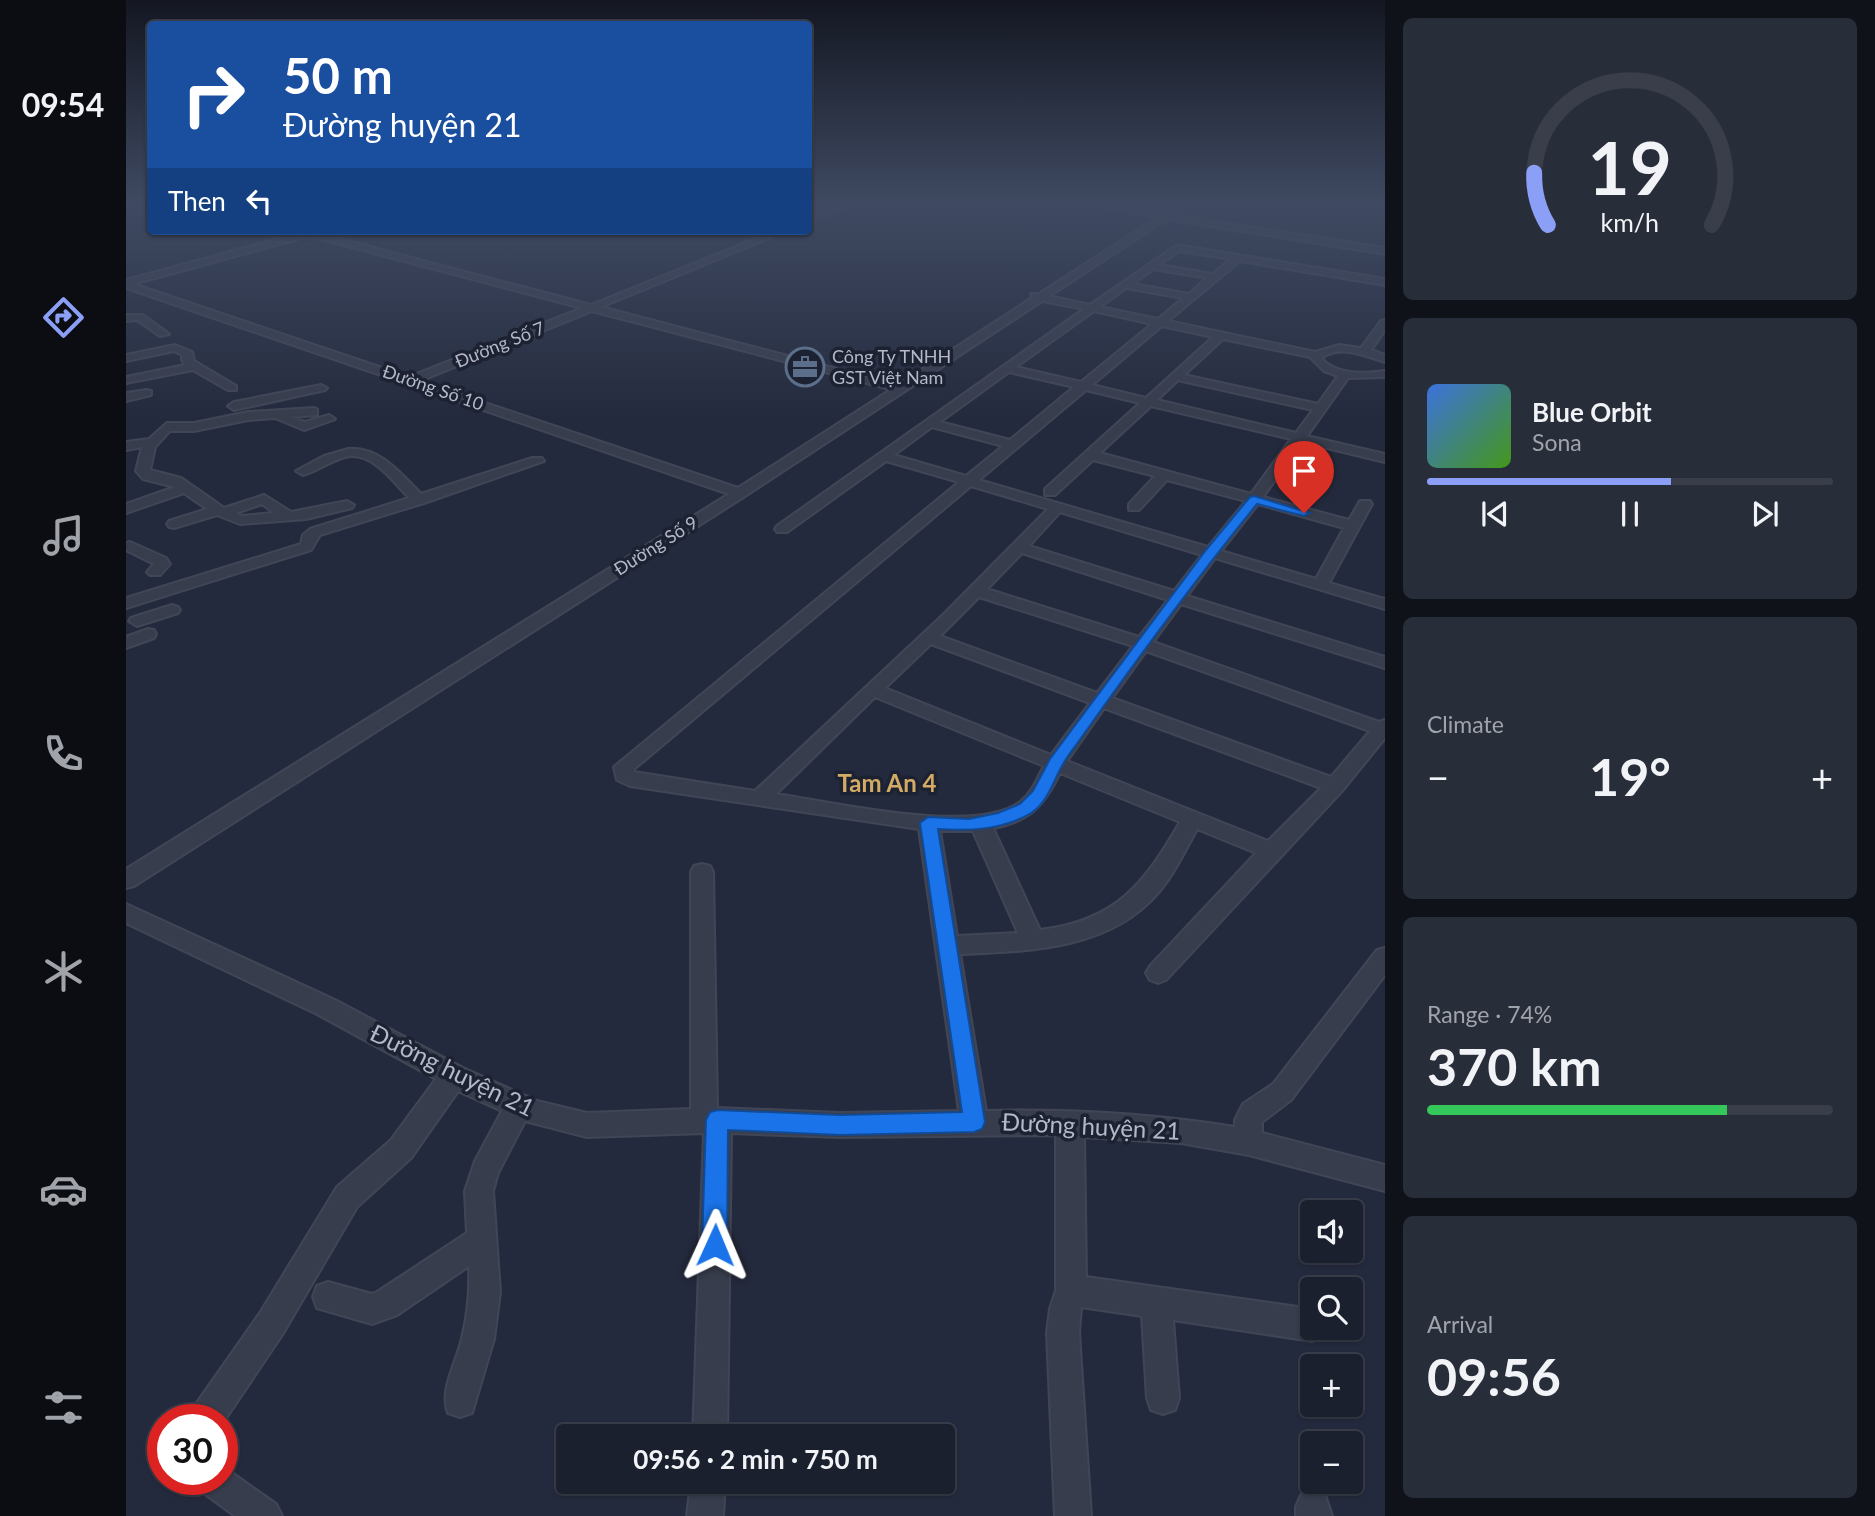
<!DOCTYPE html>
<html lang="en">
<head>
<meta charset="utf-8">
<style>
	body { margin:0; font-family:Lato,sans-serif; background:#282d3a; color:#f1f3f6; height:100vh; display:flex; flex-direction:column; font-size:26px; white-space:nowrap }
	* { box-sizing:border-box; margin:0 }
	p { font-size:23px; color:#a0a3aa }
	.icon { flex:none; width:38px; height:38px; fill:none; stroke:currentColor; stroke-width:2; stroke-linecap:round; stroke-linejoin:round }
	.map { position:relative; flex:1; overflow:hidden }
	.sheet { display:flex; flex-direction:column; gap:18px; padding:18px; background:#0f1219; width:490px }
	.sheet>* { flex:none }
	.guide { position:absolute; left:21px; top:21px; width:665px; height:214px; border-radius:7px; box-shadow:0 2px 5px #0004,0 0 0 2px #393e4a; background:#1a4fa0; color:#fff; overflow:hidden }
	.controls { position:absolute; left:1174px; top:1200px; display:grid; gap:14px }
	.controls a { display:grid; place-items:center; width:63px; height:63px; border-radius:7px; background:#1b202e; box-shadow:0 2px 5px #0004,0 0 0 2px #393e4a; font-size:35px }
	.speed { position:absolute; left:21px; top:1404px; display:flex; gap:14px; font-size:35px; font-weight:700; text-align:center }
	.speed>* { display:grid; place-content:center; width:91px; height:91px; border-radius:50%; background:#1b202e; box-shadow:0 2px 5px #0004,0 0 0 2px #393e4a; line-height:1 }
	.speed .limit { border:10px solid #d22; background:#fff; color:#111 }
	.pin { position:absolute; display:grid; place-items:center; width:60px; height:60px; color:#fff; margin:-72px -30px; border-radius:50% 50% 50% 0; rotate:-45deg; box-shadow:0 0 7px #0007 }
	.pin .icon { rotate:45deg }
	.me { position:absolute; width:77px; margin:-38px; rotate:1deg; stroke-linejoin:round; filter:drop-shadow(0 0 5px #0008) }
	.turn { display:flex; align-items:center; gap:24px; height:147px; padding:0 21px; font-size:32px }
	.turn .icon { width:91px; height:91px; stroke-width:2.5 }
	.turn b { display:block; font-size:49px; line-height:60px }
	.then { display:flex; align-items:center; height:66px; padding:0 21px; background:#0003; gap:14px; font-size:26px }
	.big { font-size:52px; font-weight:700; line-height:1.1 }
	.sheet .tile { flex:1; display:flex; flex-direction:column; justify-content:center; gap:10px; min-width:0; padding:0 24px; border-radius:10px; background:#282d3a }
	.sheet .dial { align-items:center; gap:0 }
	.dial svg { height:182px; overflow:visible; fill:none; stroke:#393e4a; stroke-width:7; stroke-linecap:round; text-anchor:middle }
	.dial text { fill:#f1f3f6; stroke:none }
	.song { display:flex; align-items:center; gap:21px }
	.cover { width:84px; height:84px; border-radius:10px; background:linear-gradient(135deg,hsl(220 70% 55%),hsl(100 70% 35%)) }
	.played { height:7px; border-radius:4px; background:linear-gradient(90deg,#8b9ff6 60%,#393e4a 60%) }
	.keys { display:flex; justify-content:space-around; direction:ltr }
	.heat { display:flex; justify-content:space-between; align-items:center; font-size:38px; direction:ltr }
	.charge { height:10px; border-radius:5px; background:linear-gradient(90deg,#34c759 74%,#393e4a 0) }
	.trip { position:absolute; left:430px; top:1424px; width:399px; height:70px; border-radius:7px; background:#1b202e; box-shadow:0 2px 5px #0004,0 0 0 2px #393e4a; font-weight:700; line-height:70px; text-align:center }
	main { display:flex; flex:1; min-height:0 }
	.dock { display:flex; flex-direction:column; width:126px; justify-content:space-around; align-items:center; background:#0b0d12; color:#a0a3aa }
	.dock .icon { width:49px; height:49px }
	.dock .active { color:#8b9ff6 }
	.dock b { font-size:32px; color:#f1f3f6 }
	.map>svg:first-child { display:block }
</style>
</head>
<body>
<main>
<nav class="dock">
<b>09:54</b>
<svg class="icon active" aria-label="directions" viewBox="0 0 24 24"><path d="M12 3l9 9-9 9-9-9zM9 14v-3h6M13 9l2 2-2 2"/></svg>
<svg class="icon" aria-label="music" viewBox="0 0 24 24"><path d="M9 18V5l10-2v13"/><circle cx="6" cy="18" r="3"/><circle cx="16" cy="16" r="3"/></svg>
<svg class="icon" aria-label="phone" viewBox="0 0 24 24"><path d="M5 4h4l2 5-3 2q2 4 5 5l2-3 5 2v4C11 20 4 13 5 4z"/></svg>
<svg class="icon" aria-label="climate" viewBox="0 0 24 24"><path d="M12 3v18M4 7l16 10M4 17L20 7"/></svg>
<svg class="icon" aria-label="car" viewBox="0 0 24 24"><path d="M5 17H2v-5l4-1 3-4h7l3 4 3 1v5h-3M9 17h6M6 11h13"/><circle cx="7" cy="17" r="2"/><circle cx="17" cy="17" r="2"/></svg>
<svg class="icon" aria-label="filters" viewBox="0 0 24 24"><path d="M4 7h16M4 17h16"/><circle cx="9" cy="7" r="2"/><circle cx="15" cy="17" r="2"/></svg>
</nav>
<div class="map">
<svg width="1259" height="1516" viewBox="0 0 1259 1516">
	<rect width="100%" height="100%" fill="#242a3d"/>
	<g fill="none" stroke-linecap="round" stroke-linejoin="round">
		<defs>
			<g id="minor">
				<polygon points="711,206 722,206 682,222 682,217"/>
				<path d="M972,206H992L1038,214L1049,206H1059L1047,215L1259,248V254L1041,219L923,296L964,305L1051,245L1259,279V285L1114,261L1042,321L1189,352L1213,345L1235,348L1255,321L1259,320V330L1245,350L1259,355V362C1239,356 1215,344 1195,358C1210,375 1238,374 1259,371V377L1222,378L1181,436L1259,454V462L1176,442L1137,497L1223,520L1234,501H1244L1246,504L1203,583L1259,599V609L1089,558L1061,596L1259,657V668L1055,604L1027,642L1253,722L1259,720V738L1216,791L1040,980L1032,983L1024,980L1020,973L1024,966L1130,853L1071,829C1059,851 1048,874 1032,893C983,950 903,951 834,954L860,1111C943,1109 1027,1114 1109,1127V1120L1117,1104L1147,1084L1251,950L1259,948V975L1165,1100L1136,1122V1133L1259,1165V1191L1123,1155L1055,1143L958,1137L960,1277L1186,1309V1328H1200L1197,1336L1186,1341L1047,1320L1053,1398L1049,1410L1037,1414L1025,1410L1021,1398L1016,1316L955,1307L953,1333L965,1516H929L921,1333L924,1309L930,1290V1135L714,1137L605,1133L601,1437H567L578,1133L461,1137L399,1121L372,1173L367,1191L374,1292L368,1339L346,1413L334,1417L322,1413C313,1390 331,1362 336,1338C342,1314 344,1291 343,1266L271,1315L246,1324L191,1308L187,1297L191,1286L202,1282L246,1294L251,1292L341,1233L339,1191L349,1161L376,1111L332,1091L285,1158L231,1207L156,1335L96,1424V1419H64L68,1407L134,1313L211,1187L265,1140L310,1079L191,1014L0,923V904L209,1000L337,1068L411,1101L461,1113L565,1109V872L568,866L576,864L584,866L587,872L591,1108L714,1113L833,1111L793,829L504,786L491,780L488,767L833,482L760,461L661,532H651L649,529L651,526L958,309L916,301L619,496L8,886L0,888V869L603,494L0,288V280L174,233V231H191V233L465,305L649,231H660L475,307L768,384L769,387L906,298L905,294H913L1032,217ZM183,236L456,308L283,377L7,284ZM1053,251L1105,259L1087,274L1033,265ZM1027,269L1081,278L1063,294L1007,284ZM1000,288L1057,298L1032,319L974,307ZM466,311L760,388L766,389L612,488L294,381ZM968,311L1026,324L955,382L890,367ZM1036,326L1087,337L1020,398L966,385ZM1097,339L1184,357L1198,371L1212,376L1192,404L1058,375ZM883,372L948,387L884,440L814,422ZM1052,380L1187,410L1170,433L1031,400ZM960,390L1014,403L919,489V495H929L967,460L1029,476L1003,504V510H1013L1041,480L1120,501L1082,547L853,480ZM1025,406L1165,439L1125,494L974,453ZM806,427L877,446L840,476L768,455ZM845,486L922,509L817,615L629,791L508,772V769ZM1132,504L1218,528L1190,579L1095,551ZM934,512L1076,555L1048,591L903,546ZM896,553L1042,600L1013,637L861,589ZM853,597L1007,646L971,693L814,636ZM805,644L964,703L925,755L759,688ZM1020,651L1244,731L1205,777L986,698ZM749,697L918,766C911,779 906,793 894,802C850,836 706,802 650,794ZM978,708L1195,788L1142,841L941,761ZM934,773L1054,822C1018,885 989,921 914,930L867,828C904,821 918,806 934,773ZM814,831H847L892,933L831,936Z"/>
				<polygon points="0,315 17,315 43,334 34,336 11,320 0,321"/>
				<polygon points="49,345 66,352 68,361 110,386 110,390 102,390 67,370 0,383 0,377 59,365 56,360 56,355 48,351 0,361 0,355"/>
				<polygon points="195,385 201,388 199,390 108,410 102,406 108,402"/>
				<polygon points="21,390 25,391 25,395 0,401 0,393"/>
				<path d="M187,408L191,409V415L165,417L179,422L203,415L209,419L178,430L149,418L122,420L68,431H44L29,447L24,470L55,478L98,508L138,495L165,512L221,501L228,505L226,508L180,519L114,524L91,515L48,528L43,527L41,524L43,521L81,509L58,493L0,513V504L49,487L17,479L10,471L16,447L0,450V442L23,439L41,423H68L122,412ZM136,504L148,513L116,516L110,513Z"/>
				<path d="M222,449C253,446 275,474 295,494L406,458H416L418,461L298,503L194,535L185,550L0,608V598L175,544L177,535L184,529L283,498C267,481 245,450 219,457C204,461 192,471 177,475L170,471L198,456Z"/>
				<polygon points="4,542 40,558 44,564 34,575 24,575 21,572 28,564 0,550 0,543"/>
				<polygon points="46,605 52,607 54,610 52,613 11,626 3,621 5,618"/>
				<polygon points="22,629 28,630 30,634 28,638 0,648 0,637"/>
				<polygon points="96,1466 150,1504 156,1516 109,1516 75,1491 70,1479 96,1479"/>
				<polygon points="565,1482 599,1482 597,1516 561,1516"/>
				<polygon points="1187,1490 1199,1495 1206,1516 1170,1516 1170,1507 1175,1495"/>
			</g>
		</defs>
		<use href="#minor" stroke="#414656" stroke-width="4"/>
		<use href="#minor" fill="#383d4d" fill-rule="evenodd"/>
	</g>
	<linearGradient id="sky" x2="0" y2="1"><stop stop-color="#141722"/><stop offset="0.49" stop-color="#3f4a62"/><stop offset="1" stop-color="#3f4a62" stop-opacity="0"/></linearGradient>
	<rect width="1259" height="418" fill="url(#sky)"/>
	<path fill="#1a73e8" stroke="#114b97" stroke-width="2" d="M1128,496L1184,513L1178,516L1131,504C1069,580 1011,659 955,738C949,747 942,755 937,764C927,781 922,802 905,813C877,830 843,831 812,829L859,1122L856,1129L848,1132L714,1135L602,1130L601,1245L597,1253L589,1257L580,1253L576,1245L580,1120L584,1112L592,1110L714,1115L836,1112L794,823L802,817L843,819L872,813L894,804L907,791L924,759L1080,550L1124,497Z"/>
	<defs>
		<symbol id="office-ring" viewBox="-11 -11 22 22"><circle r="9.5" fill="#1d2232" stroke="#5c6f8a" stroke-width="1.5"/><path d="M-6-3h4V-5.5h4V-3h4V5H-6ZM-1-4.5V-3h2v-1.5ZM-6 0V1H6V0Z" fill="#5c6f8a"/></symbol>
	</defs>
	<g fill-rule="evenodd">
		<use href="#office-ring" x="657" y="345" width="44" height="44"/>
	</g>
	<g text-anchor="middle" stroke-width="7" stroke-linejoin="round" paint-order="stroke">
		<g font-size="18" fill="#b4b8c9" stroke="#1d2232">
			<text transform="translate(374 345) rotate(-22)" y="6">Đường Số 7</text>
			<text transform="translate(307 388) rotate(19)" y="6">Đường Số 10</text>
			<text transform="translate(530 546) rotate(-32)" y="6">Đường Số 9</text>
		</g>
		<g font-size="18" fill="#b4b8c9" stroke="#1d2232" text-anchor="start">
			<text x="706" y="363">Công Ty TNHH<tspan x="706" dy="21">GST Việt Nam</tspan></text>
		</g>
		<g font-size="24" font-weight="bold" fill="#d3ab64" stroke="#1d2232">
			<text x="761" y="792">Tam An 4</text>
		</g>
		<g font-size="24" fill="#b4b8c9" stroke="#1d2232">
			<text transform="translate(326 1071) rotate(26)" y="8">Đường huyện 21</text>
			<text transform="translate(965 1127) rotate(3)" y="8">Đường huyện 21</text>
		</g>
	</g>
</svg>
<div class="controls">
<a><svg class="icon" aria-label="sound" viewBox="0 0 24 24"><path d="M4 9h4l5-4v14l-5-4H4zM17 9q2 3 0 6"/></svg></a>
<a><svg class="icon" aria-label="search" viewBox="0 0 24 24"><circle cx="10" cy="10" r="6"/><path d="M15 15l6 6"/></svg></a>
<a>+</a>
<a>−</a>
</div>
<div class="speed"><div class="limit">30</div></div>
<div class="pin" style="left:1178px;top:513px;background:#d93025"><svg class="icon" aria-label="arrive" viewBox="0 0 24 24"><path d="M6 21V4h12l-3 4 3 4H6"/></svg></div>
<svg class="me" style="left:589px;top:1245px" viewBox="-20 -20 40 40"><path d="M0-17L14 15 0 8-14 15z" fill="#1a73e8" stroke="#fff" stroke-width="4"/></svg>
<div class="trip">09:56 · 2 min · 750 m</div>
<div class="guide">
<div class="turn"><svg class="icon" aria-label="right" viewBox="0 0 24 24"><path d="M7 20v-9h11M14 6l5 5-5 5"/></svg><div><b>50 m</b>Đường huyện 21</div></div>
<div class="then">Then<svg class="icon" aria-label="left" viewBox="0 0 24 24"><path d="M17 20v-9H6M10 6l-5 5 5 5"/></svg></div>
</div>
</div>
<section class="sheet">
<div class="tile dial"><svg viewBox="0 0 100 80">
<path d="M14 69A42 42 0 1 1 86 69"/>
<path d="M14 69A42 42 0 0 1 8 46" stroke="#8b9ff6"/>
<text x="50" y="56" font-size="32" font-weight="700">19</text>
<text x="50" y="72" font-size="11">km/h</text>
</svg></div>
<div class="tile">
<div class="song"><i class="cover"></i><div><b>Blue Orbit</b><p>Sona</p></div></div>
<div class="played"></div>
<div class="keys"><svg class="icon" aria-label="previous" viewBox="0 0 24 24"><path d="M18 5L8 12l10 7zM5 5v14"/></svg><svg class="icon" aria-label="pause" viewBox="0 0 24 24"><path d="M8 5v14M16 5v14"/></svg><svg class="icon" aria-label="next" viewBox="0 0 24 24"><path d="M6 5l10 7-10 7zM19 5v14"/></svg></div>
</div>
<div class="tile"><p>Climate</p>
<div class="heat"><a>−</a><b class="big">19°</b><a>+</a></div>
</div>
<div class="tile"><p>Range · 74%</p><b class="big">370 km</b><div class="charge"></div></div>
<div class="tile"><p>Arrival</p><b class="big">09:56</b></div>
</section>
</main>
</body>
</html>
